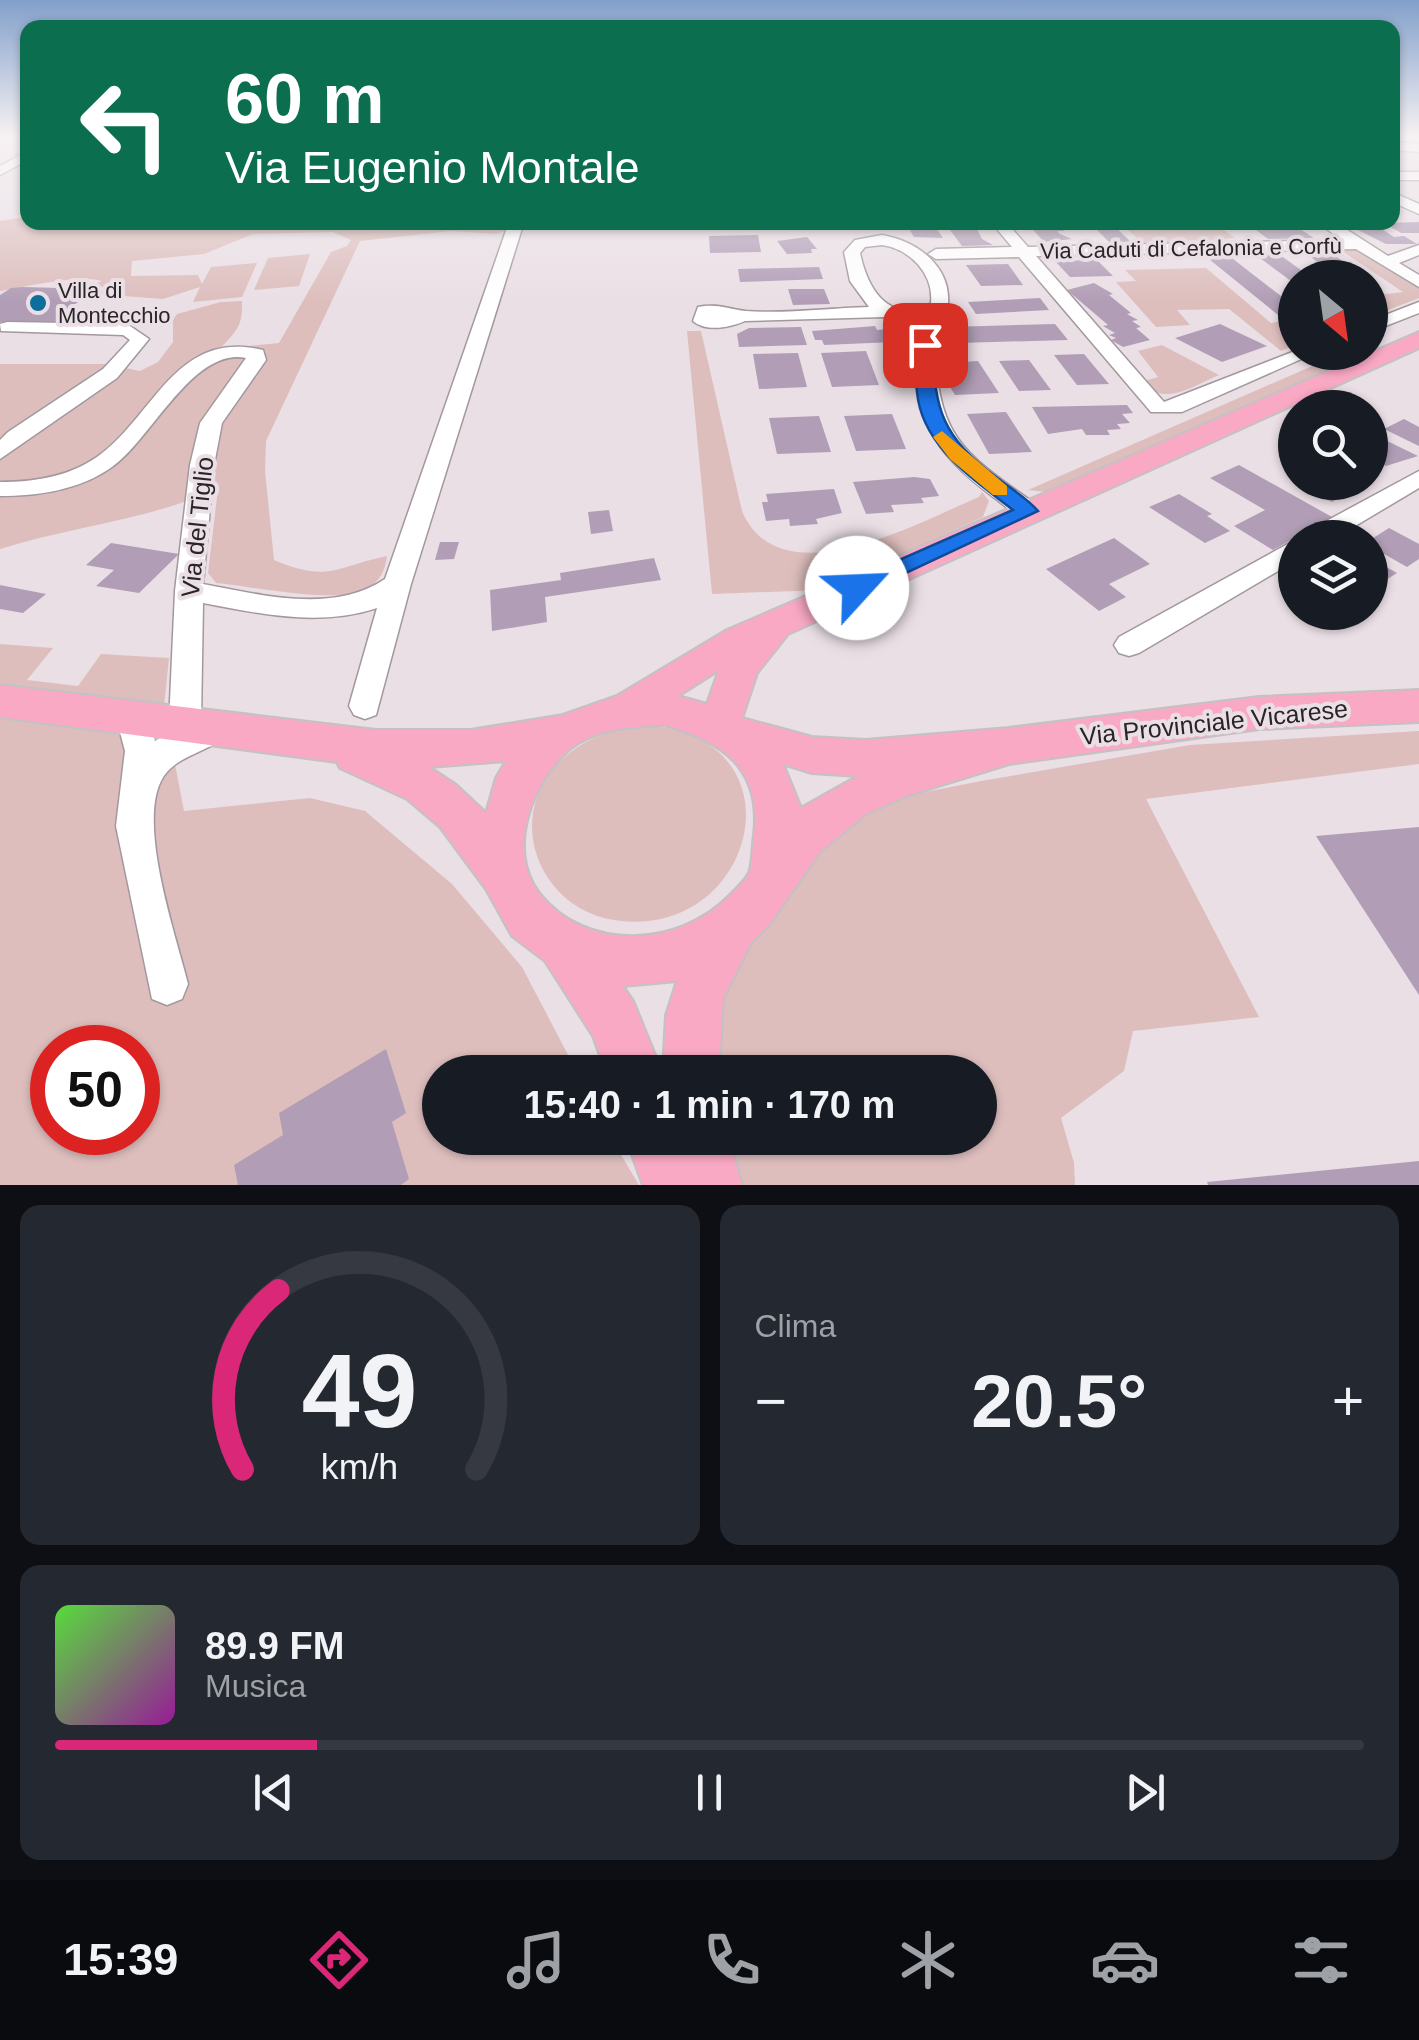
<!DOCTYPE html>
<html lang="it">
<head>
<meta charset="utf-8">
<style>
	body { margin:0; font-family:Arial,sans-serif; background:#242831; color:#f1f3f6; height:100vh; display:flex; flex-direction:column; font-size:38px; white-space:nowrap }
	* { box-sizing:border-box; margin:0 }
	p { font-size:32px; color:#9ea1a6 }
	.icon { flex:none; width:55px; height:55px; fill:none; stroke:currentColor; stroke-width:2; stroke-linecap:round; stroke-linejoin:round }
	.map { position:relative; height:1185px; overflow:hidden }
	.panel { display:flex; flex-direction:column; gap:20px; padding:20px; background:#0d0f14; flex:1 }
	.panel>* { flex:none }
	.top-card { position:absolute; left:20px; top:20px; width:1380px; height:210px; border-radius:20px; box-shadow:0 2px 8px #0004; background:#0b6e4f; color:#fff; overflow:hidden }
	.needle { width:65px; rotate:151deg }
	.controls { position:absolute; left:1278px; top:260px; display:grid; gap:20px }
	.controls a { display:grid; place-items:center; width:110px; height:110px; border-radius:50%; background:#171b24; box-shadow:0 2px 8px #0004; font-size:50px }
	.speed { position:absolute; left:30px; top:1025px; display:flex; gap:20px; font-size:50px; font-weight:700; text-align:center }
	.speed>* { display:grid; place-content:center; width:130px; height:130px; border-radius:50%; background:#171b24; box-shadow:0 2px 8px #0004; line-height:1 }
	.speed .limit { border:15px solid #d22; background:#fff; color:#111 }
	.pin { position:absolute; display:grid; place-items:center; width:85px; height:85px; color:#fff; margin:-42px; border-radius:20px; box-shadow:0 5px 15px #0006 }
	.me { position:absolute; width:110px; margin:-55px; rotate:65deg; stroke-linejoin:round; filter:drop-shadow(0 0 8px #0008) }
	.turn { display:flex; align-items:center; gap:35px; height:210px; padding:0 40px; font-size:45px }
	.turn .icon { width:130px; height:130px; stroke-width:2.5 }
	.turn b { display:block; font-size:70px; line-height:85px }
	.big { font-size:75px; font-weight:800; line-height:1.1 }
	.panel .widget { flex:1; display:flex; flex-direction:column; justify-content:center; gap:15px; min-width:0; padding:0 35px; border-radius:20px; background:#242831 }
	.panel .dial { align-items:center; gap:0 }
	.dial svg { height:260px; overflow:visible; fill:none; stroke:#363941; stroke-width:7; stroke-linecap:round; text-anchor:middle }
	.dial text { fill:#f1f3f6; stroke:none }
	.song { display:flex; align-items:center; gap:30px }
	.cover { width:120px; height:120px; border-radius:15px; background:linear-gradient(135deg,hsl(110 70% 55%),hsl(300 70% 35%)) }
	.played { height:10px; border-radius:5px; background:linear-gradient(90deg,#db2777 20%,#363941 20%) }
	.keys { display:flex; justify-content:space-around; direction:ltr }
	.heat { display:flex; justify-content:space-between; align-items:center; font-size:55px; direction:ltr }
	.panel .tiles { flex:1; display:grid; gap:20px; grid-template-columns:1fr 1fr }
	.widget:last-child { grid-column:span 2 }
	.trip { position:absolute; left:422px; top:1055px; width:575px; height:100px; border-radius:50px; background:#171b24; box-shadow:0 2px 8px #0004; font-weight:800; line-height:100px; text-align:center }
	.menu { display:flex; height:160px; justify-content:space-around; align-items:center; background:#090b0e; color:#9ea1a6 }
	.menu .icon { width:70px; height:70px }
	.menu .active { color:#db2777 }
	.menu b { font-size:45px; color:#f1f3f6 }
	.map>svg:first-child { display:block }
</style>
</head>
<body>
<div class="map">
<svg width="1419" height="1185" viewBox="0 0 1419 1185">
	<rect width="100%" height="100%" fill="#eadfe5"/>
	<g fill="#ddbebd" fill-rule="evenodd">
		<path d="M27,217L28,222L509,223L508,230L496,234L451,231L360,241L266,441L265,471L274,560C328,583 335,567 387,556C385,571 380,581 367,589C340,605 250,586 216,583L208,573L218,489C148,520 73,526 0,549V364H107L140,371L158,362L173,342V320L177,314L221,302L242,301C243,327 236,331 220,349L279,343L331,252L347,246L351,240L333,232L253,234L204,254L132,261L131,276L198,275L202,284L211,267L257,263L242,297L193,302L200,287L163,299L98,294L106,287L90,286L102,281C79,274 25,287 0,291V221Z"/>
		<polygon points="1120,223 1214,223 1235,238 1224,239 1227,242 1145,245"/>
		<polygon points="1359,248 1419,286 1419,298 1370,317 1370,296 1403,292 1339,249"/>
		<polygon points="310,254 299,286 254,290 268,258"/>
		<polygon points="1206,268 1271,323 1295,319 1295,345 1281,351 1229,309 1177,310 1190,325 1156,327 1116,282 1136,281 1125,270"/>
		<path d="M687,331H701L742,511C780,601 921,521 979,497L982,492L989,501L983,517L820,590L712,594Z"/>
		<path d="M1162,345L1219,375C1194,385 1163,409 1144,381L1158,377L1138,351Z"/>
		<polygon points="1342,353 1367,353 1046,492 1028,490"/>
		<path d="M0,644L53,648L27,680L78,686L101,654L169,658L164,706L184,811L310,798L365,811L452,884L522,967L577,1072H440V1138H611L639,1185H0ZM52,1048H138V1132H52Z"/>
		<path d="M639,725C809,730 758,943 614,920C543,909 506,826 553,769C576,742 605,731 639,725Z"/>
		<polygon points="1419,731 1419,764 1146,799 1259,1017 1133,1031 1124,1071 1061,1118 1074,1163 1075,1185 738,1185 726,1138 980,1138 980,1072 714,1072 718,996 731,968 779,912 820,834 905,796 981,781 1190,745"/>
	</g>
	<g fill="#b19eb6">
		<polygon points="717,222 763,222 765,228 719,229"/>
		<polygon points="1026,222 1059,226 1065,231 1057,231 1060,234 1072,239 1044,242"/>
		<polygon points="1089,222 1110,222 1131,242 1109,242"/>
		<polygon points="1419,222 1419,233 1401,233 1384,223"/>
		<polygon points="933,223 943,238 914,237 906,224"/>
		<polygon points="975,225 982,239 993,245 962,246 947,226"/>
		<polygon points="1377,226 1394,237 1404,236 1417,244 1386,244 1352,227"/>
		<polygon points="1300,229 1314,238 1268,239 1256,230"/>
		<polygon points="758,235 761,252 710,253 709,236"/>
		<polygon points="807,237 817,249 811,249 812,253 787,254 777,241"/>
		<polygon points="1305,253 1331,253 1367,278 1340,278"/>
		<polygon points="1204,255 1228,255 1295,307 1295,319 1283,319"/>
		<polygon points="1256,255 1280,255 1312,278 1295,278 1295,284"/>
		<polygon points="1097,260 1113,276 1070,277 1055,261"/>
		<polygon points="1008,264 1023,285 981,286 966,265"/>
		<polygon points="819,267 823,279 740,282 738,269"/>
		<polygon points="1094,283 1113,294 1109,295 1131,313 1127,314 1138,320 1132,321 1141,327 1136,328 1150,340 1123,347 1111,340 1116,338 1109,335 1115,333 1103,326 1108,325 1067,290"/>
		<polygon points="23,287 97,289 65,311 146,313 132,324 0,322 0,295 11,288"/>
		<polygon points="788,289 824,289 830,304 793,305"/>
		<polygon points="1040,298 1049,310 976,314 968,302"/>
		<polygon points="1055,324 1068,340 958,343 949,327"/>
		<polygon points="1220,324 1267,346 1222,362 1175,338"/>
		<polygon points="875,326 877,330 888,329 894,342 824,345 822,340 815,340 812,331"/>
		<polygon points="801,327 807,345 739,347 737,334 749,328"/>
		<polygon points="866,351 879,385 832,387 821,353"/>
		<polygon points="798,353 807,387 759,389 753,354"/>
		<polygon points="1084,354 1109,384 1077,385 1054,355"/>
		<polygon points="1029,360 1051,390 1019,391 999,361"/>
		<polygon points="978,361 999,393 955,395 947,382 953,382 949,376 953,375 946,363"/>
		<polygon points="1127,405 1133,413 1122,414 1130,423 1117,424 1121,429 1107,430 1110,435 1086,435 1082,429 1048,434 1032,407"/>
		<polygon points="1006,412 1032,452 989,454 967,414"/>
		<polygon points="892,414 906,449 856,451 844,416"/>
		<polygon points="819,416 831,452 777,454 769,418"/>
		<polygon points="1404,419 1419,427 1419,446 1384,429"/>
		<polygon points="1379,437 1418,456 1386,466 1370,458 1370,442"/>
		<polygon points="1239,465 1332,517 1273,550 1234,526 1265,510 1210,478"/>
		<polygon points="914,477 930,479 939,496 921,498 924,503 891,505 894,512 866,514 853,482"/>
		<polygon points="1301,482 1335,482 1352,491 1332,502 1295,485"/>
		<polygon points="834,489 842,513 816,519 818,524 790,526 789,519 766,521 762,502 768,502 766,494"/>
		<polygon points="1179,494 1212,514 1207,516 1230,531 1205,543 1149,507"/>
		<polygon points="609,510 613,531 591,534 588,512"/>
		<polygon points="1389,528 1419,544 1419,559 1407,567 1370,546 1370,540"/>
		<polygon points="1114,538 1150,564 1109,584 1126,597 1099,611 1046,569"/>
		<polygon points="440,542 459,542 454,559 435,560"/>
		<polygon points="111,543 179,554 139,593 96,586 114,570 86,565"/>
		<polygon points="654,558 661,580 545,597 547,622 492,631 490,590 561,580 560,573"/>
		<polygon points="1370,558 1397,573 1370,590"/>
		<polygon points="0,585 46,594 23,613 0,609"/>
		<polygon points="1419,827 1419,995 1316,836"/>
		<polygon points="386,1049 406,1113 392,1122 409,1179 401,1185 238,1185 234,1165 283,1135 279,1113"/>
		<polygon points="1419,1161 1419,1185 1208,1185 1207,1182"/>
	</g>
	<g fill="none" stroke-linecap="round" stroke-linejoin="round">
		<defs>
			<g id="minor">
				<polygon points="1392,142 1419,144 1419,152 1392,150"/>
				<polygon points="28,151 28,160 0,175 0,166"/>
				<rect x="1392" y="172" width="27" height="8"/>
				<polygon points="1392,192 1419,204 1419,214 1392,202"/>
				<path d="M509,222H524L411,584L376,715L365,719L354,715L349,706L377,608C319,627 261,614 203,603L201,720L214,716L225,720L230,729C220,749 183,753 167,772C132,811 176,935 188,984L182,999L167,1005L152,999L116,826L125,751L116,717L121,708L132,704L143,708L155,741L173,731L169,723L175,591L190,465L200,423L246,358C193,347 151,440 112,467C80,490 38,496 0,496V482C34,482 68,477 97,457C155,416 175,329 263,350L266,360L222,423L214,465L203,584C262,595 333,614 385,579Z"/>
				<polygon points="991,222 1006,222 1028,247 1342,240 1317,222 1335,222 1388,256 1419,245 1419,255 1399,263 1419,275 1419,287 1356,249 1036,256 1164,402 1295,351 1317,352 1182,412 1151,412 1019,257 936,259 928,254 936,249 1012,247"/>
				<path d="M882,235C917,241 951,266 948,304L934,318L911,323L884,317L745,321C729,328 706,332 693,321L698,307C716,303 728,309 746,311C786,314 829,308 869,307L850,281L844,252L855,240ZM882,245C910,249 934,274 931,303L922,310C883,317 867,285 860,253L865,247Z"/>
				<polygon points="1419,302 1419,313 1370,332 1370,321"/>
				<polygon points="7,322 127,324 149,339 117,378 0,459 0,440 8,432 103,369 130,340 123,335 1,331 0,324"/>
				<path d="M926,327L935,333C936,435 957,449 1037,505L1040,511L1037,517C1020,521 1009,509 996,499C928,449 914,417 917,333Z"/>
				<polygon points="1419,471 1419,488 1335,538 1303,538 1306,532"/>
				<polygon points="1295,540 1295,561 1139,653 1129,656 1119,653 1114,645 1119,637"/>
			</g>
			<g id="major">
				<path d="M1419,332V348L788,634L757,673L742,718L812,737L866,740L1009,728L1259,697L1419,690V722L1259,729L1009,764L906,796L866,814L820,852L769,925L751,943L723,999L719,1072H663L666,1015L677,981L623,986L633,1001L662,1072H606L593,1036L545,961L512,936L486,889L440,827L407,799L340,768L337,762L0,717V685L376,730H471L563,715L617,696L727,630ZM719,670L707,704L678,696ZM664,725C722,741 762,768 754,835C752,846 753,862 749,873C745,881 735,890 729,896C679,947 586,953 539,893C506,850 532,781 570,749C596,728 632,727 664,725ZM506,761L496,778L486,813L456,785L429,767ZM783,764L812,773L858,776L801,808Z"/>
				<polygon points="626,1138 729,1138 742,1185 643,1185"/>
			</g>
		</defs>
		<use href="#minor" stroke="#a2989e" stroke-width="3"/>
		<use href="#major" stroke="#c3c2c3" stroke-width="4"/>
		<use href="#minor" fill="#fff" fill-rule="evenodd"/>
		<use href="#major" fill="#faa9c4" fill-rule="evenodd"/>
	</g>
	<linearGradient id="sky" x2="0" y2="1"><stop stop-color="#82a0ca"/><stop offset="0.45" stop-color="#f6f1f3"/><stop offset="1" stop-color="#f6f1f3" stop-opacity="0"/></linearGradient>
	<rect width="1419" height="302" fill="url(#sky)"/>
	<path fill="#1a73e8" stroke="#114b97" stroke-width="2.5" d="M925,341L933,345C934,411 943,437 996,477C1010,488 1027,498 1038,511L857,596L849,593L845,588L849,582L1013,510C974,479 922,447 917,392C915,377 917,361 917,345Z"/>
	<polygon fill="#f59e0b" points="942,431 1007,486 1007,495 993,495 950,459 933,437"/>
	<circle fill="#0d6e9c" stroke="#eadfe5" stroke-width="4" cx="38" cy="303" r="10"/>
	<g text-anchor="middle" stroke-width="8" stroke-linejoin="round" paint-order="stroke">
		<g font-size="22" fill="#292427" stroke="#eadfe5">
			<text transform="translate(1191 248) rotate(-1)" y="8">Via Caduti di Cefalonia e Corfù</text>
		</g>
		<g font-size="22" fill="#292427" stroke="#eadfe5" text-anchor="start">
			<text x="58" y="298">Villa di<tspan x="58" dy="25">Montecchio</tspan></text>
		</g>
		<g font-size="25" fill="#292427" stroke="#eadfe5">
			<text transform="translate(197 527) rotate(-84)" y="9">Via del Tiglio</text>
			<text transform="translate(1214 722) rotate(-6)" y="9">Via Provinciale Vicarese</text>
		</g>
	</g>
</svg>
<div class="controls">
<a><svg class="needle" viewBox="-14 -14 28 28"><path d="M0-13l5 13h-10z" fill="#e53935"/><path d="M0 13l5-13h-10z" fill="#9ea1a6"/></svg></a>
<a><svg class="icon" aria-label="search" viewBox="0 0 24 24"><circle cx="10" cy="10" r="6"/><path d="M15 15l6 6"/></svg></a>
<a><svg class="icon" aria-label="layers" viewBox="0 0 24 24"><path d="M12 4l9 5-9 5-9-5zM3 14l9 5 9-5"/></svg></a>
</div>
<div class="speed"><div class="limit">50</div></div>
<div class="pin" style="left:925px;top:345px;background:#d93025"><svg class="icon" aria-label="arrive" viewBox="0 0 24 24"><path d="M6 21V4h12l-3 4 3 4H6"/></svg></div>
<svg class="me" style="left:857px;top:588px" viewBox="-20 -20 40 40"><circle r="19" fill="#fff"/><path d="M0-13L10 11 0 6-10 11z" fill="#1a73e8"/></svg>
<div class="trip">15:40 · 1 min · 170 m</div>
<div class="top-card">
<div class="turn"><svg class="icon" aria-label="left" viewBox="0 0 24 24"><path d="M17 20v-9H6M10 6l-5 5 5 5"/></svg><div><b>60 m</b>Via Eugenio Montale</div></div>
</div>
</div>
<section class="panel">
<div class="tiles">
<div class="widget dial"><svg viewBox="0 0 100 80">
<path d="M14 69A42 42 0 1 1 86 69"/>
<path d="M14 69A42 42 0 0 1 25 14" stroke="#db2777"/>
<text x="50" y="56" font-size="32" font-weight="700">49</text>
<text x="50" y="72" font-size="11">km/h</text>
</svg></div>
<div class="widget"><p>Clima</p>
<div class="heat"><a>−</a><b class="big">20.5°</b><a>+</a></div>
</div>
<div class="widget">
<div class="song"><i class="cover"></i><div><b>89.9 FM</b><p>Musica</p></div></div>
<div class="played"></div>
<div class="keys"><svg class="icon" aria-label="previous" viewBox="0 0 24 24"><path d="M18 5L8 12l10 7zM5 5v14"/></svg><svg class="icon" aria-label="pause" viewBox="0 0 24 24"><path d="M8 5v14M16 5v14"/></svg><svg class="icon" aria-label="next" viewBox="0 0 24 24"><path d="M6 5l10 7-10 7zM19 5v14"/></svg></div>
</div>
</div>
</section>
<nav class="menu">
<b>15:39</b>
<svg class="icon active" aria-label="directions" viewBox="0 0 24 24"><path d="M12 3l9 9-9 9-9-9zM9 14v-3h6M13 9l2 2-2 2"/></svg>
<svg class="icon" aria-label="music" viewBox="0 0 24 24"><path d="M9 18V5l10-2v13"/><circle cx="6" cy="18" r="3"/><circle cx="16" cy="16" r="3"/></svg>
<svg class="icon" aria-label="phone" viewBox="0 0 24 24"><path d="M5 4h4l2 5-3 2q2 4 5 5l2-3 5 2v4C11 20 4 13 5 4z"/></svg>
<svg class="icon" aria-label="climate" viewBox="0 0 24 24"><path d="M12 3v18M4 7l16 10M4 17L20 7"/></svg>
<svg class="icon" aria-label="car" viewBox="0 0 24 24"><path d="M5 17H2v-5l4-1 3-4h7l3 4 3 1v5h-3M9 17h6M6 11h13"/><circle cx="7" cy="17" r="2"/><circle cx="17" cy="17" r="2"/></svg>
<svg class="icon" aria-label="filters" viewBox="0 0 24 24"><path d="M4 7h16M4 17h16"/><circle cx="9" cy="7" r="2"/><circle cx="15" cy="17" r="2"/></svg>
</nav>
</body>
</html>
